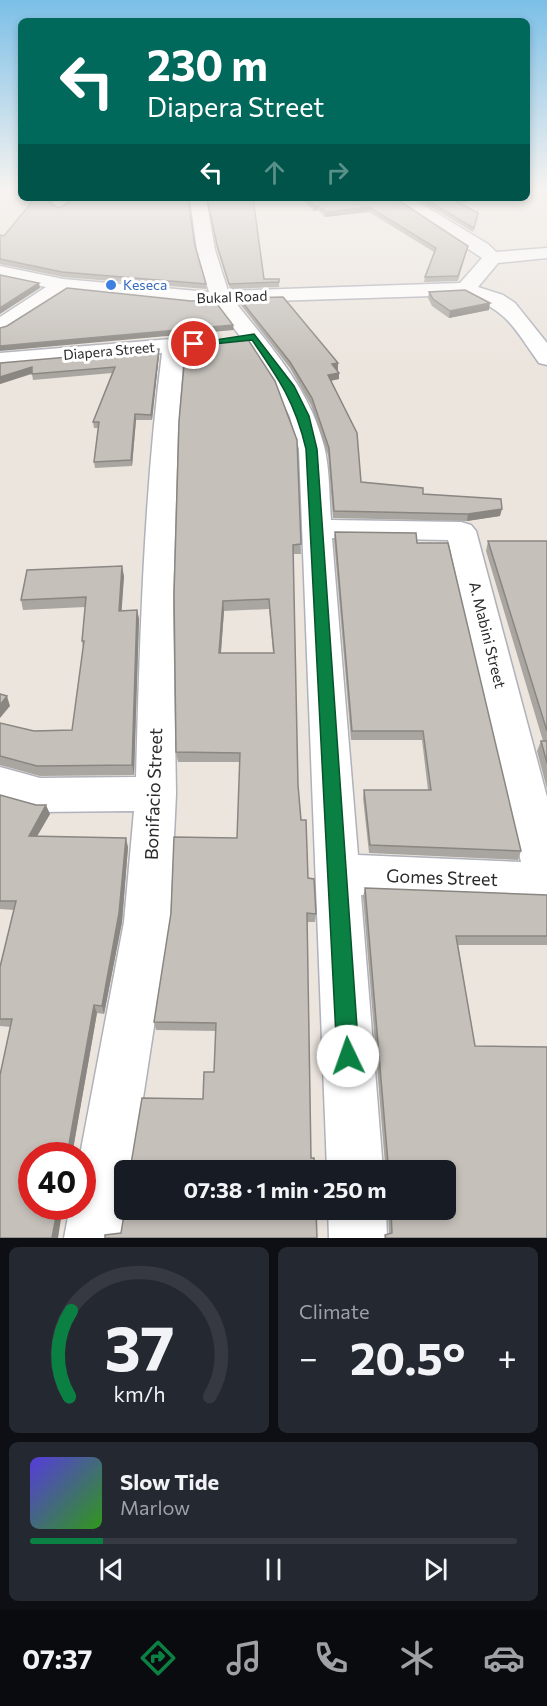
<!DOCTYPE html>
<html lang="en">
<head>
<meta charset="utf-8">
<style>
	body { margin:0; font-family:Commissioner,sans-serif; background:#242831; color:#f1f3f6; height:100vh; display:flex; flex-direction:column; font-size:22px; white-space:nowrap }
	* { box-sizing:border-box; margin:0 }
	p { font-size:20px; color:#9ea1a6 }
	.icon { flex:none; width:33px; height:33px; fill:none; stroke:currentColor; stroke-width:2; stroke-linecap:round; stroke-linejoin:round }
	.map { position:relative; height:1238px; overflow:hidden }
	.side { display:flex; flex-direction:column; gap:9px; padding:9px; background:#0d0f14; flex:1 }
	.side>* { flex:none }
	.guide { position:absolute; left:18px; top:18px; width:512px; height:183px; border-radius:9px; box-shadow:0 3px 9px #0003; background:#00695c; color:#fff; overflow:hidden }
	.speed { position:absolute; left:18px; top:1142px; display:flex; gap:12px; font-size:30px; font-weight:700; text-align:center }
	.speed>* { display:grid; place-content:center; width:78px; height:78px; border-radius:50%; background:#171b24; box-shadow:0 3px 9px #0003; line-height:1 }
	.speed .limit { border:9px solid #d22; background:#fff; color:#111 }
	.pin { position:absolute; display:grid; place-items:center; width:51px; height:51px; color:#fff; margin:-26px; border:3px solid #fff; border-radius:50%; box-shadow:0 2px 6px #0007 }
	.me { position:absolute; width:66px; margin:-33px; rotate:357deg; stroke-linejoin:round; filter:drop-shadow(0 0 4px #0008) }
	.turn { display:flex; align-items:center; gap:21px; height:126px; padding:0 30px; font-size:27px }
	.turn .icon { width:78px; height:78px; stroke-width:2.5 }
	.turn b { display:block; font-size:42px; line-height:51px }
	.lanes { display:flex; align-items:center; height:57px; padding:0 30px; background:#0003; justify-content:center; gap:30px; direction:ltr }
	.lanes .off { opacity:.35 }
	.big { font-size:45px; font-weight:700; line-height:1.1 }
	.side .tile { flex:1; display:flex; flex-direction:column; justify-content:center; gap:9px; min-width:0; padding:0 21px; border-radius:9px; background:#242831 }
	.side .dial { align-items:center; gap:0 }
	.dial svg { height:156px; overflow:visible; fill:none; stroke:#363941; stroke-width:7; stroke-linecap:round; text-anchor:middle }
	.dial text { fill:#f1f3f6; stroke:none }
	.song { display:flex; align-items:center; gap:18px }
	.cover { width:72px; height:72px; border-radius:9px; background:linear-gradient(135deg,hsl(250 70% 55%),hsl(110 70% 35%)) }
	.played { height:6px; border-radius:3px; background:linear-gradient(90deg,#0b8043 15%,#363941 15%) }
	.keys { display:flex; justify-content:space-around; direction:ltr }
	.heat { display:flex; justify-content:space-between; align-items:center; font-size:33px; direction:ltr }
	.side .tiles { flex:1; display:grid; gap:9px; grid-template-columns:1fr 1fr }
	.tile:last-child { grid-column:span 2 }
	.trip { position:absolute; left:114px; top:1160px; width:342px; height:60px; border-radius:9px; background:#171b24; box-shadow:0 3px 9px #0003; font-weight:700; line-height:60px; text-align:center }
	.tab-bar { display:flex; height:96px; justify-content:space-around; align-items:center; background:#090b0e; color:#9ea1a6 }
	.tab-bar .icon { width:42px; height:42px }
	.tab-bar .active { color:#0b8043 }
	.tab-bar b { font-size:27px; color:#f1f3f6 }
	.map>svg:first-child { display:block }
</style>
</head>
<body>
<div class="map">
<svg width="547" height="1238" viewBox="0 0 547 1238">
	<rect width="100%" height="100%" fill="#ece5de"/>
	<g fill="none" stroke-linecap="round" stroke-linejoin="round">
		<defs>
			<g id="minor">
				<polygon points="56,198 73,198 64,208 58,210 50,205"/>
				<path d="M190,198H206L215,250L228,291L460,283L482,258L392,198H411L488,244L496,252L547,248V258L498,263L478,287L503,295L515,303L547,343V365L539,363C513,327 508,310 464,295L235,302C271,347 310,389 324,446C330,470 329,496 331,520L461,522L471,525L476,531L547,797V903L361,895L383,1170H327L299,449L290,417L270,376L215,303L192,304L67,291L7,330L0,332V317L46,287L0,278V266L63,279L209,292L197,250ZM332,538L448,540L521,862L358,855Z"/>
				<path d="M196,337L204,339L207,344L204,349L184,351L178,430L173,604L176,794L170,922L132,1170H124V1209H127L122,1238H64L70,1206H82V1155H80L124,922L134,811L40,812L0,801V767L40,778L136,777C140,635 144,494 162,353L0,367V353Z"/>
				<polygon points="328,1209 386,1209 387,1238 329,1238"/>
			</g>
		</defs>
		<use href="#minor" stroke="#afb1bb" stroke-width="3"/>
		<use href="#minor" fill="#fff" fill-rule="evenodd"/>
	</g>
	<g fill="#a9a5a0" fill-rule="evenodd">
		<polygon points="54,198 50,203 58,208 195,246 206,284 206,289 63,277 0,264 0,235 4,236"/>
		<polygon points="206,198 253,198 264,279 279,282 279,287 230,289 217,249"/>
		<polygon points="300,198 395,198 468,246 458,281 424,282 425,277 434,252 369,212 325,217 318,210 314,211"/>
		<polygon points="415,198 468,198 467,202 458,203 478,218 473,232"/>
		<polygon points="429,292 489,310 449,318 432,306 428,298"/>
		<polygon points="239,298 338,370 337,370 339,373 339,379 331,381 361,482 423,494 500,516 467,521 333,518 328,455 311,405 290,368 240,304"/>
		<path d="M247,338L275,381L297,440L301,554H293L298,785L301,820H306L308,878L314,879L316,914L315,922H307L311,1158H314L315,1170H124V1204L123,1201V1166L131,1164L142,1098L203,1099L204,1072H214L216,1031L156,1030L154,1022L171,913L174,837L237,838L240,762H178L176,752L174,594L179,421L186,343ZM269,609L273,653H221L224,611Z"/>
		<polygon points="159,354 152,420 136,420 132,466 95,468 94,462 98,428 94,428 93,422 112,373 33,380 32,374 0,384 0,363"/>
		<polygon points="335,532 417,543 521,851 518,860 369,853 363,798 364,790 428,790 422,740 351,740 334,540"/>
		<polygon points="488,541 547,541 547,789 537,751 541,741 543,741 486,551"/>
		<polygon points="124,576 121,611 137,610 139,619 134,775 40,776 0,765 0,723 34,731 72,730 83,648 82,641 85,607 23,610 21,600"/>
		<polygon points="0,795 50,814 37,836 128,847 122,922 104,1014 97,1013 72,1155 32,1155 11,1027 0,1026 0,967 14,910 0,909"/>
		<polygon points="365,888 547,895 547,945 458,945 475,1046 547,1238 384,1238 385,1235 389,1234 388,1209 446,1209 446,1170 371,1170 373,1166 385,1164 363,897"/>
	</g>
	<g fill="#8a8682">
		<polygon points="49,198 54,198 48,205 47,201"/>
		<polygon points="461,198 468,198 467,202 450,204 451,199"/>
		<polygon points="314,206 318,206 318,210 314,211"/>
		<polygon points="369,207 369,212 325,217 326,212"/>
		<polygon points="39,283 40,288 0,314 0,308"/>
		<polygon points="490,303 489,310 449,318 450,311"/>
		<polygon points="233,325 234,330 0,351 0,346"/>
		<polygon points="159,349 159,354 152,420 151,415"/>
		<polygon points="338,363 338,370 332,371 332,364"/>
		<polygon points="32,367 33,373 0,384 0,377"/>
		<polygon points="339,373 339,379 328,381 328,375"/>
		<polygon points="135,414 136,420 132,466 131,460"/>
		<polygon points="502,509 500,516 467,521 468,514"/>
		<polygon points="122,566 124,576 121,620 119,611"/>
		<polygon points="223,601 224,611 220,663 219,653"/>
		<polygon points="137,610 139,619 134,775 132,765"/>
		<polygon points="7,696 10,706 0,718 0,705"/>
		<polygon points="46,805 50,814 32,845 29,836"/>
		<polygon points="126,838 128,847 122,922 104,1014 102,1006"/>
		<polygon points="94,1005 97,1013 72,1155 67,1155"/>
		<polygon points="58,1206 63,1206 58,1238 52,1238"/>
	</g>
	<g fill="#c5c0ba" stroke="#8a8682" stroke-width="1.5" fill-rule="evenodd">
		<polygon points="35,198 49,198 47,201 58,208 65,205 71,198 188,198 195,246 206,284 62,272 0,259 0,235 4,236"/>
		<polygon points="207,198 253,198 264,279 279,279 279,282 229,284 217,245"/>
		<polygon points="305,198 395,198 468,246 458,276 425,277 436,248 369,207 326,212 318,206 314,206"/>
		<polygon points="423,198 461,198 451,199 478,213 474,228"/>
		<polygon points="0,275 39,283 0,308"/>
		<polygon points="67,288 191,301 214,300 233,325 0,346 0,328 7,326"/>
		<polygon points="465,290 490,303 450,311 433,299 429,292"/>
		<polygon points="283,297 338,363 332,364 339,373 328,375 357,433 361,482 423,488 423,494 501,499 502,509 468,514 334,511 329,448 312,398 290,362 239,298"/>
		<path d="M247,338L275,381L297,440L301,544L293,545L298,785L301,820H306L308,878L314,879L316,914L307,913L311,1158H314L315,1170H124V1202L123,1201V1166L131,1164L142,1098L203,1099L204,1072H214L216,1023L154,1022L171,913L174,837L237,838L240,753L176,752L174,594L179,421L186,343ZM269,599L274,653H219L223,601Z"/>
		<polygon points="159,349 151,415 135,414 131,460 94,462 99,422 93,422 115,367 32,374 32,367 0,377 0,363"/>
		<polygon points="335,532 416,533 417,543 448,543 521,851 370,845 364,790 431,790 423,731 352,731"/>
		<polygon points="488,541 547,541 547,731"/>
		<polygon points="122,566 119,611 137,610 132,765 37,766 0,756 0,723 34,731 72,730 84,641 82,641 86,597 21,600 27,570"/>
		<polygon points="0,694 7,696 0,705"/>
		<polygon points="541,741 547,741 547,763"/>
		<polygon points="0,795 36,805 46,805 29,836 126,838 119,913 102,1006 94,1005 67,1155 32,1155 32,1206 58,1206 52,1238 0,1238 0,1075 12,1019 0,1019 0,967 16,901 0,901"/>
		<polygon points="365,888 547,895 547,936 456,936 475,1046 547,1047 547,1238 386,1238 385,1235 392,1233 391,1209 446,1209 446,1170 373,1170 373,1166 388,1163"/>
		<polygon points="125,1209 316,1209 317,1238 105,1238 105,1235 121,1233"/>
	</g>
	<linearGradient id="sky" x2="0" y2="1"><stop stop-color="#7bbfe7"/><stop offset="0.52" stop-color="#f6f3f0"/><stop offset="1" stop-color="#f6f3f0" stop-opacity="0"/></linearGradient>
	<rect width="547" height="363" fill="url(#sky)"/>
	<path fill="#0b8043" stroke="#07532c" stroke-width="1.5" d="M254,334L294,386L309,416L317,449L359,1056L355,1064L348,1067L341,1064L337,1056L306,449C295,402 279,379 252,340L194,346L189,344Z"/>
	<circle fill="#3f7fe0" stroke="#fff" stroke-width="2" cx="111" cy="285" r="6"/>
	<g text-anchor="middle" stroke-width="6" stroke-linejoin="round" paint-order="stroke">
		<g font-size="14" fill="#366cbe" stroke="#fff" text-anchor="start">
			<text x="123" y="290">Keseca</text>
		</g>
		<g font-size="14" fill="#2b2b2b" stroke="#fff">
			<text transform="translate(232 297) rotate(-2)" y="5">Bukal Road</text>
			<text transform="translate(109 351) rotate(-5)" y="5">Diapera Street</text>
		</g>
		<g font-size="15" fill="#2b2b2b" stroke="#fff">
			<text transform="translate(487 635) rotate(76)" y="5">A. Mabini Street</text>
		</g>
		<g font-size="18" fill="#2b2b2b" stroke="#fff">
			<text transform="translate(154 794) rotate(-88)" y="6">Bonifacio Street</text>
			<text transform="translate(442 878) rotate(2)" y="6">Gomes Street</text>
		</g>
	</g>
</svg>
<div class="speed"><div class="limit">40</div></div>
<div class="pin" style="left:194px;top:344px;background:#d93025"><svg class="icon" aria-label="arrive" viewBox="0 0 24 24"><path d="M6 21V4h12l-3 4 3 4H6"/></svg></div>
<svg class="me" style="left:348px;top:1056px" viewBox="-20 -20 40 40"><circle r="19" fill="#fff"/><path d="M0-13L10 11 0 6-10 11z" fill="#0b8043"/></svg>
<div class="trip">07:38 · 1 min · 250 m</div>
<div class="guide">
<div class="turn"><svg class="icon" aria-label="left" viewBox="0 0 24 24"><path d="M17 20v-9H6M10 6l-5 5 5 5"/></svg><div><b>230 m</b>Diapera Street</div></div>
<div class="lanes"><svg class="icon" aria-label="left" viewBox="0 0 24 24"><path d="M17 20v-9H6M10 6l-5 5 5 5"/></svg><svg class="icon off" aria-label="ahead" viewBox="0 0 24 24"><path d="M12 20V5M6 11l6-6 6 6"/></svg><svg class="icon off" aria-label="right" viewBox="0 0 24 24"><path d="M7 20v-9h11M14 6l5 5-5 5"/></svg></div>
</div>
</div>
<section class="side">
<div class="tiles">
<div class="tile dial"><svg viewBox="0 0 100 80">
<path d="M14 69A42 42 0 1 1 86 69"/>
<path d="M14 69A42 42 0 0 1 15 25" stroke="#0b8043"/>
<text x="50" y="56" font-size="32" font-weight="700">37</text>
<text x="50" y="72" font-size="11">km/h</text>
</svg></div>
<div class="tile"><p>Climate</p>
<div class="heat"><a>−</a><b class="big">20.5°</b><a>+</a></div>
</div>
<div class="tile">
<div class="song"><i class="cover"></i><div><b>Slow Tide</b><p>Marlow</p></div></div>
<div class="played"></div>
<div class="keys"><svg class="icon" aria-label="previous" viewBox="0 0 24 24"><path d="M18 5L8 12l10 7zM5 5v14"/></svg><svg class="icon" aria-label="pause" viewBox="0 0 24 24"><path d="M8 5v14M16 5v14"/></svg><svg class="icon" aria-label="next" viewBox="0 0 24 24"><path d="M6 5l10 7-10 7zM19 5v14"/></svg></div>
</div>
</div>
</section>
<nav class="tab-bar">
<b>07:37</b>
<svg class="icon active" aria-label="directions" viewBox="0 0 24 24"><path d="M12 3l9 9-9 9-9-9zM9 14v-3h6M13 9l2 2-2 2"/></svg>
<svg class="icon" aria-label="music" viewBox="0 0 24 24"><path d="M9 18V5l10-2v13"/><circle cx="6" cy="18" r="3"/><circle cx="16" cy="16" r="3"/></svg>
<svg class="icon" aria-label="phone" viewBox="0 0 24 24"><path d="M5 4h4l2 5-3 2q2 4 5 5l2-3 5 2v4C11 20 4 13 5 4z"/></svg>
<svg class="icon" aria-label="climate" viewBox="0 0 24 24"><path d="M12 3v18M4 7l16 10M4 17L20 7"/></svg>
<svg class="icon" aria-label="car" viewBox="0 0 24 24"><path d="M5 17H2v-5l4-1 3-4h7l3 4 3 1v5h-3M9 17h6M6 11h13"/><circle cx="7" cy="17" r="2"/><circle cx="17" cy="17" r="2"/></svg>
</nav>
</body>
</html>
